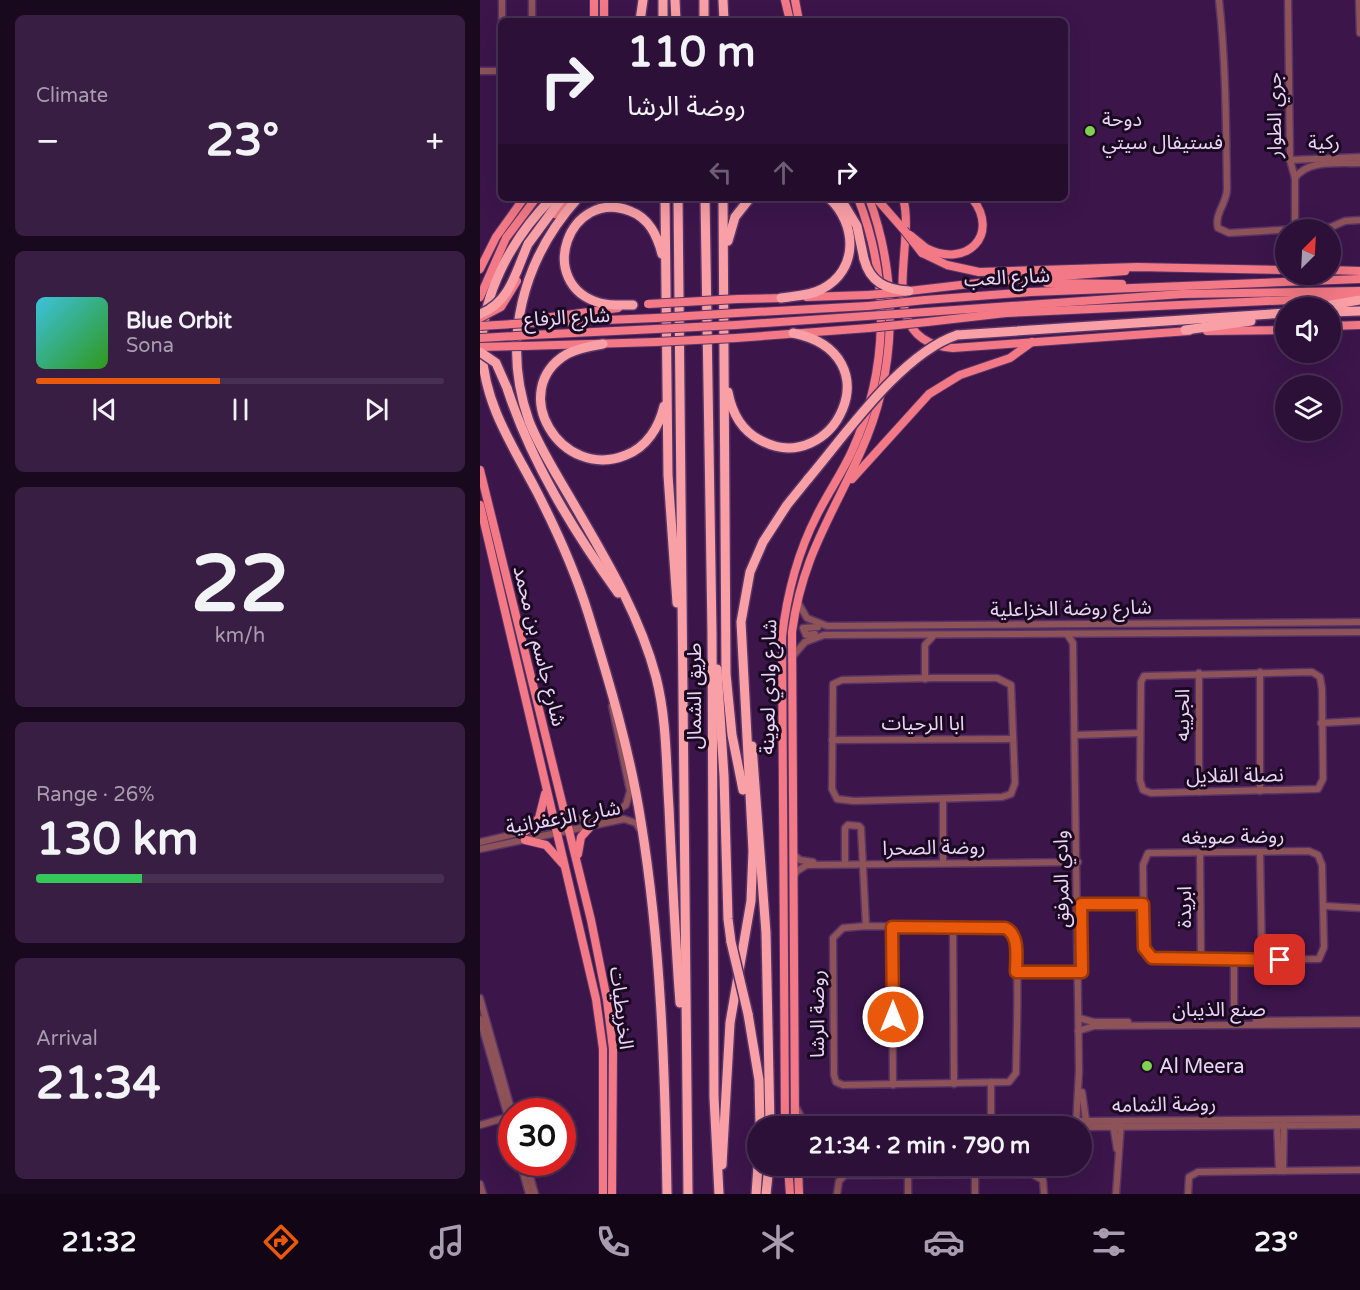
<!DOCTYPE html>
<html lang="en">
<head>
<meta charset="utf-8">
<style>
	body { margin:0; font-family:"Varela Round","Noto Sans Arabic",sans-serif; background:#391e43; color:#f1f3f6; height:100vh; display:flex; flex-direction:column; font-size:22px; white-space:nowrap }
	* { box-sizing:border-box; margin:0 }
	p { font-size:20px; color:#a79dae }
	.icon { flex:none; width:33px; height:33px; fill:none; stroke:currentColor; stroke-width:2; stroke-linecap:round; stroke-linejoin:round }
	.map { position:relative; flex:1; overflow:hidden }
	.side { display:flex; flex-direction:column; gap:15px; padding:15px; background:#19091f; width:480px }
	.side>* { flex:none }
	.guide { position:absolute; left:18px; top:18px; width:570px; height:183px; border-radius:9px; box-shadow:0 6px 24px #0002,0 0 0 2px #483053; background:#2d1038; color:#f1f3f6; overflow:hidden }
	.needle { width:39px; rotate:24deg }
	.buttons { position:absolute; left:795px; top:219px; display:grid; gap:12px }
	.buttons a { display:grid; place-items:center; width:66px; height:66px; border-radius:50%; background:#2d1038; box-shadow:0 6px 24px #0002,0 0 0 2px #483053; font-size:30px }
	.speed { position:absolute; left:18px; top:1098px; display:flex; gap:12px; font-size:30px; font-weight:700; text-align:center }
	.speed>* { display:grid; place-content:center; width:78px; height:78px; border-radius:50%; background:#2d1038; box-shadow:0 6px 24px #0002,0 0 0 2px #483053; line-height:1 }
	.speed .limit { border:9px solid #d22; background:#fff; color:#111 }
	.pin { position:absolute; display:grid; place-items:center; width:51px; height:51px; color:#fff; margin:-26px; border-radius:12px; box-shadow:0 3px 9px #0006 }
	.me { position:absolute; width:66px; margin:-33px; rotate:0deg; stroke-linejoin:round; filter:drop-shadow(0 0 4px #0008) }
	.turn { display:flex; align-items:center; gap:21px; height:126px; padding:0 30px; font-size:27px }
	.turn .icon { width:78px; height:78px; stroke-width:2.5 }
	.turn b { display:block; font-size:42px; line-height:51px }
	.lanes { display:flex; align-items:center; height:57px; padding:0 30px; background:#0003; justify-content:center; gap:30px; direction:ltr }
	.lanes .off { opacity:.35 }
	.big { font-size:45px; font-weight:700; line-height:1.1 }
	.side .tile { flex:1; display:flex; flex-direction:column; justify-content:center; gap:9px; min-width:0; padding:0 21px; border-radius:9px; background:#391e43 }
	.side .dial { align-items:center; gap:0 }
	.dial b { font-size:78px; line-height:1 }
	.song { display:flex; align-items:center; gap:18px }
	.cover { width:72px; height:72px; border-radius:9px; background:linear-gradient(135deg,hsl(190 70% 55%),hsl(110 70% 35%)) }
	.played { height:6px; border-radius:3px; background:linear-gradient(90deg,#ea580c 45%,#483053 45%) }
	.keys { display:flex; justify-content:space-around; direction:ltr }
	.heat { display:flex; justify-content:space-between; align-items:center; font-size:33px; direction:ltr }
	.charge { height:9px; border-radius:4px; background:linear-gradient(90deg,#34c759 26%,#483053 0) }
	.trip { position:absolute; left:267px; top:1116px; width:345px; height:60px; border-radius:30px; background:#2d1038; box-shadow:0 6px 24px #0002,0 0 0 2px #483053; font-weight:700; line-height:60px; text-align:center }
	.tabs { display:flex; height:96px; justify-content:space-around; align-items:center; background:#120616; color:#a79dae }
	.tabs .icon { width:42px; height:42px }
	.tabs .current { color:#ea580c }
	.tabs b { font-size:27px; color:#f1f3f6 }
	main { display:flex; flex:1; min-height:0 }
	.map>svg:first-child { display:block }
</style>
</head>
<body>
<main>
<section class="side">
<div class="tile"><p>Climate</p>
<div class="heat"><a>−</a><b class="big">23°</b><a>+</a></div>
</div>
<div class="tile">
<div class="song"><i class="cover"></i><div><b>Blue Orbit</b><p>Sona</p></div></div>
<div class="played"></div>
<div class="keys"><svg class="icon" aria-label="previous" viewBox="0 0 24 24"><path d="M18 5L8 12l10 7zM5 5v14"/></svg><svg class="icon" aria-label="pause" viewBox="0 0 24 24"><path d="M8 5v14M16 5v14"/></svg><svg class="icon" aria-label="next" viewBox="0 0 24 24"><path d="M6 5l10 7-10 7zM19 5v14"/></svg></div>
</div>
<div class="tile dial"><b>22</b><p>km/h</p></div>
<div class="tile"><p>Range · 26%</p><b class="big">130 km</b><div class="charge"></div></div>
<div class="tile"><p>Arrival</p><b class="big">21:34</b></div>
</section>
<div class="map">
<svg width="880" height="1194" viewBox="0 0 880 1194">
	<rect width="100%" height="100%" fill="#3c154b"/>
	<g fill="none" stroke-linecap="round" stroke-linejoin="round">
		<defs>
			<g id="minor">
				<polyline points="52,0 52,21"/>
				<path d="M739,0C746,63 746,126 747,189C747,203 734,214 738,228L749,233L851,227L865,221L880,220"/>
				<polyline points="808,0 810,160 815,178 815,229"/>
				<polyline points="879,0 880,33"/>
				<polyline points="22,21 22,0"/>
				<polyline points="0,71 21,71"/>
				<polyline points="810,160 880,157"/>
				<path d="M815,178C828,159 859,164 880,163"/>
				<polyline points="317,601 327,618 347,626 880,622"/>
				<polyline points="335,634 326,635 323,628 338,627"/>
				<polyline points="587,634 593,643 599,1071 596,1126"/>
				<polyline points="312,657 325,642 344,635 880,632"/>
				<polyline points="780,672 780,791"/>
				<polygon points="832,672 840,677 842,689 843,779 838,789 671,793 663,790 660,780 661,682 664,676"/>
				<polyline points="719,673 719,792"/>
				<polygon points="455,678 517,678 531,685 535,783 531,794 522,797 374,801 357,799 352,789 353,684 362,680"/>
				<polyline points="445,679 445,645 454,635"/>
				<polyline points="841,723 880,721"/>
				<polyline points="596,735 660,733"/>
				<polyline points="352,740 533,739"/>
				<polyline points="463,799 463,863"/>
				<polyline points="0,842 138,810 146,805 150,791 132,706"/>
				<polyline points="0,849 144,819 156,823 161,831"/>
				<polygon points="829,851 838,855 842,865 844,947 839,959 679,960 667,955 664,942 663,865 668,853"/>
				<polyline points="720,853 721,960"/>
				<polyline points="780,853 782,960"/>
				<polyline points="313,854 320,860 333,862"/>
				<polyline points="365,861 365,828 368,825 379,826 381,828 386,926"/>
				<polyline points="313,877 317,871 327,865 598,862"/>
				<polyline points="597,904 663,904"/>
				<polyline points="845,906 880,908"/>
				<path d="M386,926L525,928L532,930C541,947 536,1047 536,1073L529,1082L363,1085L356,1082L354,1075L353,938L363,928Z"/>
				<polyline points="412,927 413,1085"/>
				<polyline points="473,927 474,1084"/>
				<polyline points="536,972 602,972"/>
				<polyline points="0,998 32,1112"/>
				<polyline points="599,1018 614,1022 648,1022"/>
				<polyline points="0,1019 32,1131"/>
				<polyline points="776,1021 880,1020"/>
				<polyline points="754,1025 754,960"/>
				<polyline points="598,1031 614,1026 880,1024"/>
				<polyline points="511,1082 511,1124"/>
				<polyline points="602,1092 607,1127"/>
				<polyline points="316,1107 322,1119 333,1123 880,1119"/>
				<polyline points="633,1124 637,1149"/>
				<polyline points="797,1124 799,1171"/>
				<polyline points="0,1125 31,1116"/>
				<polyline points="602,1127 880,1125"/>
				<polyline points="40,1162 49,1194"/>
				<polyline points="46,1162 55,1194"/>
				<polyline points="803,1171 804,1123"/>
				<polyline points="428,1174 428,1194"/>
				<polyline points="495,1174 495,1194"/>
				<polyline points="0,1184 3,1194"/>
				<polyline points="357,1194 359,1181 365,1175 552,1174 563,1180 564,1194"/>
				<polyline points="636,1194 641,1123"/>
				<polyline points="708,1194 709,1177 718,1172 880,1170"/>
			</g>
			<g id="major">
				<polyline points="114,0 114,21"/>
				<polyline points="124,0 124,21"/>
				<polyline points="305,0 310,21"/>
				<polyline points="315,0 319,21"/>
				<polyline points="396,198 424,230"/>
				<path d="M423,198C437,245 391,342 473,348L709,331"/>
				<polyline points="75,214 91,198"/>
				<path d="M446,248C486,269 521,235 492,198"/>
				<polyline points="442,253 467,265 499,272 657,267 806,270"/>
				<polyline points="0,269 16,237 44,198"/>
				<polyline points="850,270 880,271"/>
				<polyline points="567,283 642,284"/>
				<polyline points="429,291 507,282 645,271"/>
				<polyline points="0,297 26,238 56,198"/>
				<polyline points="327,297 388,295"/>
				<polyline points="258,299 306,298"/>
				<polyline points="445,300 551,292 880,279"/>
				<polyline points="446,312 702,294 880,291"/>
				<polyline points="257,313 388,306"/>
				<polyline points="64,318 138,308"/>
				<polyline points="447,322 526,313 876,297"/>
				<polyline points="49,323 176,318"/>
				<polyline points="256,325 387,316"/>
				<polyline points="850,326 880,325"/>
				<polyline points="727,331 806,330"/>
				<polyline points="52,335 176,329"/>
				<polyline points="256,338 389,328"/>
				<polyline points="44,346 176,342"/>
				<polyline points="0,470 111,920 127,1000 133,1049 132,1194"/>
				<polyline points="372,479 449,394 480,375 530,358 552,342"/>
				<polyline points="0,505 116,999 123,1049 123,1194"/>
				<polyline points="46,831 59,818 65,794"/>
				<polyline points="45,840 66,845 83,864"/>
				<polyline points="98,854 101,837 111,826"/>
				<path d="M305,1126L302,637C307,593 317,554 337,515C348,493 362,473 372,451C409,370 410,280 378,198"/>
				<path d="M315,1126L312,632C322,557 351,518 381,451C417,372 419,280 389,198"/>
				<polyline points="308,1166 310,1194"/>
				<polyline points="318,1166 319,1194"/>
			</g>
			<g id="highway">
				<polyline points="183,0 183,21"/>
				<polyline points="195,0 196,21"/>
				<polyline points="224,0 224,21"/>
				<polyline points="243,0 244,21"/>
				<polyline points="160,21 163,0"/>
				<path d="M72,198C33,237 0,295 2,352C5,406 33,446 57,492C77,531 95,571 108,613C129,681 150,751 161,822C181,945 185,1070 187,1194"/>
				<path d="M98,198C42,260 21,342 49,421C60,449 77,475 92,501C125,558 159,613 176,677C187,720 186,764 189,808C192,873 195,938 200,1003"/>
				<polyline points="185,198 188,475 197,603"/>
				<polyline points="198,198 208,1194"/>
				<polyline points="225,198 232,632 234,1097 239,1194"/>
				<polyline points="243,198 246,674 252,735 263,790"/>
				<polyline points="360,198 377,226 384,259"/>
				<polyline points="248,241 255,217 270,198"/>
				<polyline points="48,244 82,198"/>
				<path d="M301,298C314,296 330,296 342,289C379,270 377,224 349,198"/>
				<path d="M153,305C142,305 131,306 120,303C54,284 89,187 150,211C169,218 177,235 182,254"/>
				<polyline points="834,308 880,300"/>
				<polyline points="850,312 880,311"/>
				<polyline points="705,330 771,321"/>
				<polyline points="477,335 806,313"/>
				<path d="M123,344C111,346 98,348 87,354C26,390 81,482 146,455C167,447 179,427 184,406"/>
				<path d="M27,388C51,462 93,530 138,593"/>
				<path d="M248,392C252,413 261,430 280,440C353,480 416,354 313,333"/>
				<polyline points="237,669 244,776 248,919 251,942"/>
				<polyline points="272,746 286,933 290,1126"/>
				<polyline points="268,1014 279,1080 280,1126"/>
				<polyline points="242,1165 250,1023 271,901 273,851 261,622 270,572 283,542 307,505 328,479"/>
				<polyline points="276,1194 278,1166"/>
				<polyline points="286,1194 289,1166"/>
			</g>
		</defs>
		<use href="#minor" stroke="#583466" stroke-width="9"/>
		<use href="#major" stroke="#583466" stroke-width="10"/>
		<use href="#highway" stroke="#583466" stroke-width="12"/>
		<use href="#minor" stroke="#8e5358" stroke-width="6"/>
		<use href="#major" stroke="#f27985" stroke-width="8"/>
		<use href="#highway" stroke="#f8a0a6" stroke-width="9"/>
		<defs>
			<g id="major-bridge">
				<polyline points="424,230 442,253"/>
				<polyline points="430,235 446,248"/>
				<polyline points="388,295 425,292"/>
				<polyline points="168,304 258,299"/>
				<polyline points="388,306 445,300"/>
				<polyline points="387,316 446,312"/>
				<polyline points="0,318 21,307 37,281"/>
				<polyline points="176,318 257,313"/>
				<polyline points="0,326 49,323"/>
				<polyline points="389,328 447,322"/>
				<polyline points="176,329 256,325"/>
				<polyline points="0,338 52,335"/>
				<polyline points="176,342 256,338"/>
				<polyline points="0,347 44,346"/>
			</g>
			<g id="highway-bridge">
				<path d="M384,259C390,282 406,290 429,291"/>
				<path d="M0,314C30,303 36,271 48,244"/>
				<polyline points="0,352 16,363 27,388"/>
				<path d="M328,479C366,434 421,354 477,335"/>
				<polyline points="251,942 268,1014"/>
			</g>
		</defs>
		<use href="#major-bridge" stroke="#583466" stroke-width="10" stroke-linecap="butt"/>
		<use href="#highway-bridge" stroke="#583466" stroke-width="12" stroke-linecap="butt"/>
		<use href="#major-bridge" stroke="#f27985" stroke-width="8"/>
		<use href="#highway-bridge" stroke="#f8a0a6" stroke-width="9"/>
	</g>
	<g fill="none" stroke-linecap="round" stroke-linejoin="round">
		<defs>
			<path id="route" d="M413,1017L412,927L525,928C540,934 536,958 536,972H602L601,904H663L664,948L672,958L800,960"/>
		</defs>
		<use href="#route" stroke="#983908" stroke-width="15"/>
		<use href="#route" stroke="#ea580c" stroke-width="10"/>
	</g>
	<g fill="#82d050" stroke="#1a0a21" stroke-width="2">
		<circle cx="610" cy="131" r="6"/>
		<circle cx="667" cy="1066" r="6"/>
	</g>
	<g text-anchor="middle" stroke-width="6" stroke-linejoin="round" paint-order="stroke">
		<g font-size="20" fill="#ead4f5" stroke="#1a0a21">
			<text transform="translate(794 115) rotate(-90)" y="7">جري الطوار</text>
			<text transform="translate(844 142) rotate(-2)" y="7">ركية</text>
			<text transform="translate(527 277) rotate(-3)" y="7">شارع العب</text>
			<text transform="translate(87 317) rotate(-3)" y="7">شارع الرفاع</text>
			<text transform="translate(591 608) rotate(-1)" y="7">شارع روضة الخزاعلية</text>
			<text transform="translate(60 646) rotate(76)" y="7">شارع جاسم بن محمد</text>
			<text transform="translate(288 687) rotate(-89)" y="7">شارع وادي لعوينة</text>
			<text transform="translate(214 696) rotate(-90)" y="7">طريق الشمال</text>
			<text transform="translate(702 715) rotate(-90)" y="7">الجريبه</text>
			<text x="443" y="730">ابا الرحيات</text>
			<text transform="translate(755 775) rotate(-1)" y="7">نصلة القلايل</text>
			<text transform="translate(83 817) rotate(-10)" y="7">شارع الزعفرانية</text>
			<text transform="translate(753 836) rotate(-1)" y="7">روضة صويغه</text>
			<text transform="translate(454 847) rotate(-1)" y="7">روضة الصحرا</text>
			<text transform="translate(581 879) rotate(-91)" y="7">وادي المرفق</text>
			<text transform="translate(704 907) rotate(-90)" y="7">ابريدة</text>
			<text transform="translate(142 1008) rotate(83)" y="7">الخريطيات</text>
			<text x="739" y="1016">صنع الذيبان</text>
			<text transform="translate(337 1014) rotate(-90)" y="7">روضة الرشا</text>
			<text transform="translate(684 1104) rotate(-1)" y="7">روضة الثمامه</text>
		</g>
		<g font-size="20" fill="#ead4f5" stroke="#1a0a21" text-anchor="start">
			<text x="622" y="126">دوحة<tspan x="622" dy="23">فستيفال سيتي</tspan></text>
			<text x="679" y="1073">Al Meera</text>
		</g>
	</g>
</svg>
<div class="buttons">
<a><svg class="needle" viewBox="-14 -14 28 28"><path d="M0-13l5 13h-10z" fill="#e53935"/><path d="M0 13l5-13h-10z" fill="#a79dae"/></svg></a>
<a><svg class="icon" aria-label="sound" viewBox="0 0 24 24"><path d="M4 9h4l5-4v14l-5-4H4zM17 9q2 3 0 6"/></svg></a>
<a><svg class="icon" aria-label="layers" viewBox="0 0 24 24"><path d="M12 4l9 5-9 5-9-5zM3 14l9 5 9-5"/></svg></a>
</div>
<div class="speed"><div class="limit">30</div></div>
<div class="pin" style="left:800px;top:960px;background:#d93025"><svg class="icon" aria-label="arrive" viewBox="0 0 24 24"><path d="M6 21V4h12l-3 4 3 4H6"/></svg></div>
<svg class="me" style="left:413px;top:1017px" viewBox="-20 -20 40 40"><circle r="17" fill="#ea580c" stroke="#fff" stroke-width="3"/><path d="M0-11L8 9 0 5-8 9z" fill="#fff"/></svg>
<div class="trip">21:34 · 2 min · 790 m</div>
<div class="guide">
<div class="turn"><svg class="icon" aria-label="right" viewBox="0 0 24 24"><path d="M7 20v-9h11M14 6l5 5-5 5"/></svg><div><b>110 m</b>روضة الرشا</div></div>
<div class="lanes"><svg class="icon off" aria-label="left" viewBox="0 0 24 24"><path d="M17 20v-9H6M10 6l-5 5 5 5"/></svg><svg class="icon off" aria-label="ahead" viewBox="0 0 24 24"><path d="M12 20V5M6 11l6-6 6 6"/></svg><svg class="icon" aria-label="right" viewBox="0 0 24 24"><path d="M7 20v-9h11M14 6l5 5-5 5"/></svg></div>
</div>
</div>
</main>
<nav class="tabs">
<b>21:32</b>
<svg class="icon current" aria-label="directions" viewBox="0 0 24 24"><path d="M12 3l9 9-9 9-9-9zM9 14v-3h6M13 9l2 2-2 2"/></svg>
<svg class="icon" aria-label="music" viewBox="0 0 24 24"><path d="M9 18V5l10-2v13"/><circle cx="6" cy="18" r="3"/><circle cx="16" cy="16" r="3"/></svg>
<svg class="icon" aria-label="phone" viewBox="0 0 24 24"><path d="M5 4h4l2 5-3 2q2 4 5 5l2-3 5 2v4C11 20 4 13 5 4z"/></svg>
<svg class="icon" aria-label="climate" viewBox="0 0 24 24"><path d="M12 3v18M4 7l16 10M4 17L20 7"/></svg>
<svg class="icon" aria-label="car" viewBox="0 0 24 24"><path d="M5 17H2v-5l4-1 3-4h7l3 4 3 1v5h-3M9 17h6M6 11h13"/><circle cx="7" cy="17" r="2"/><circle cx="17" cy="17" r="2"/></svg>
<svg class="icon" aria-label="filters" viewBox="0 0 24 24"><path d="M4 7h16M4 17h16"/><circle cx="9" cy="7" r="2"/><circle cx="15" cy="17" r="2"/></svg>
<b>23°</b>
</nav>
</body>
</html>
